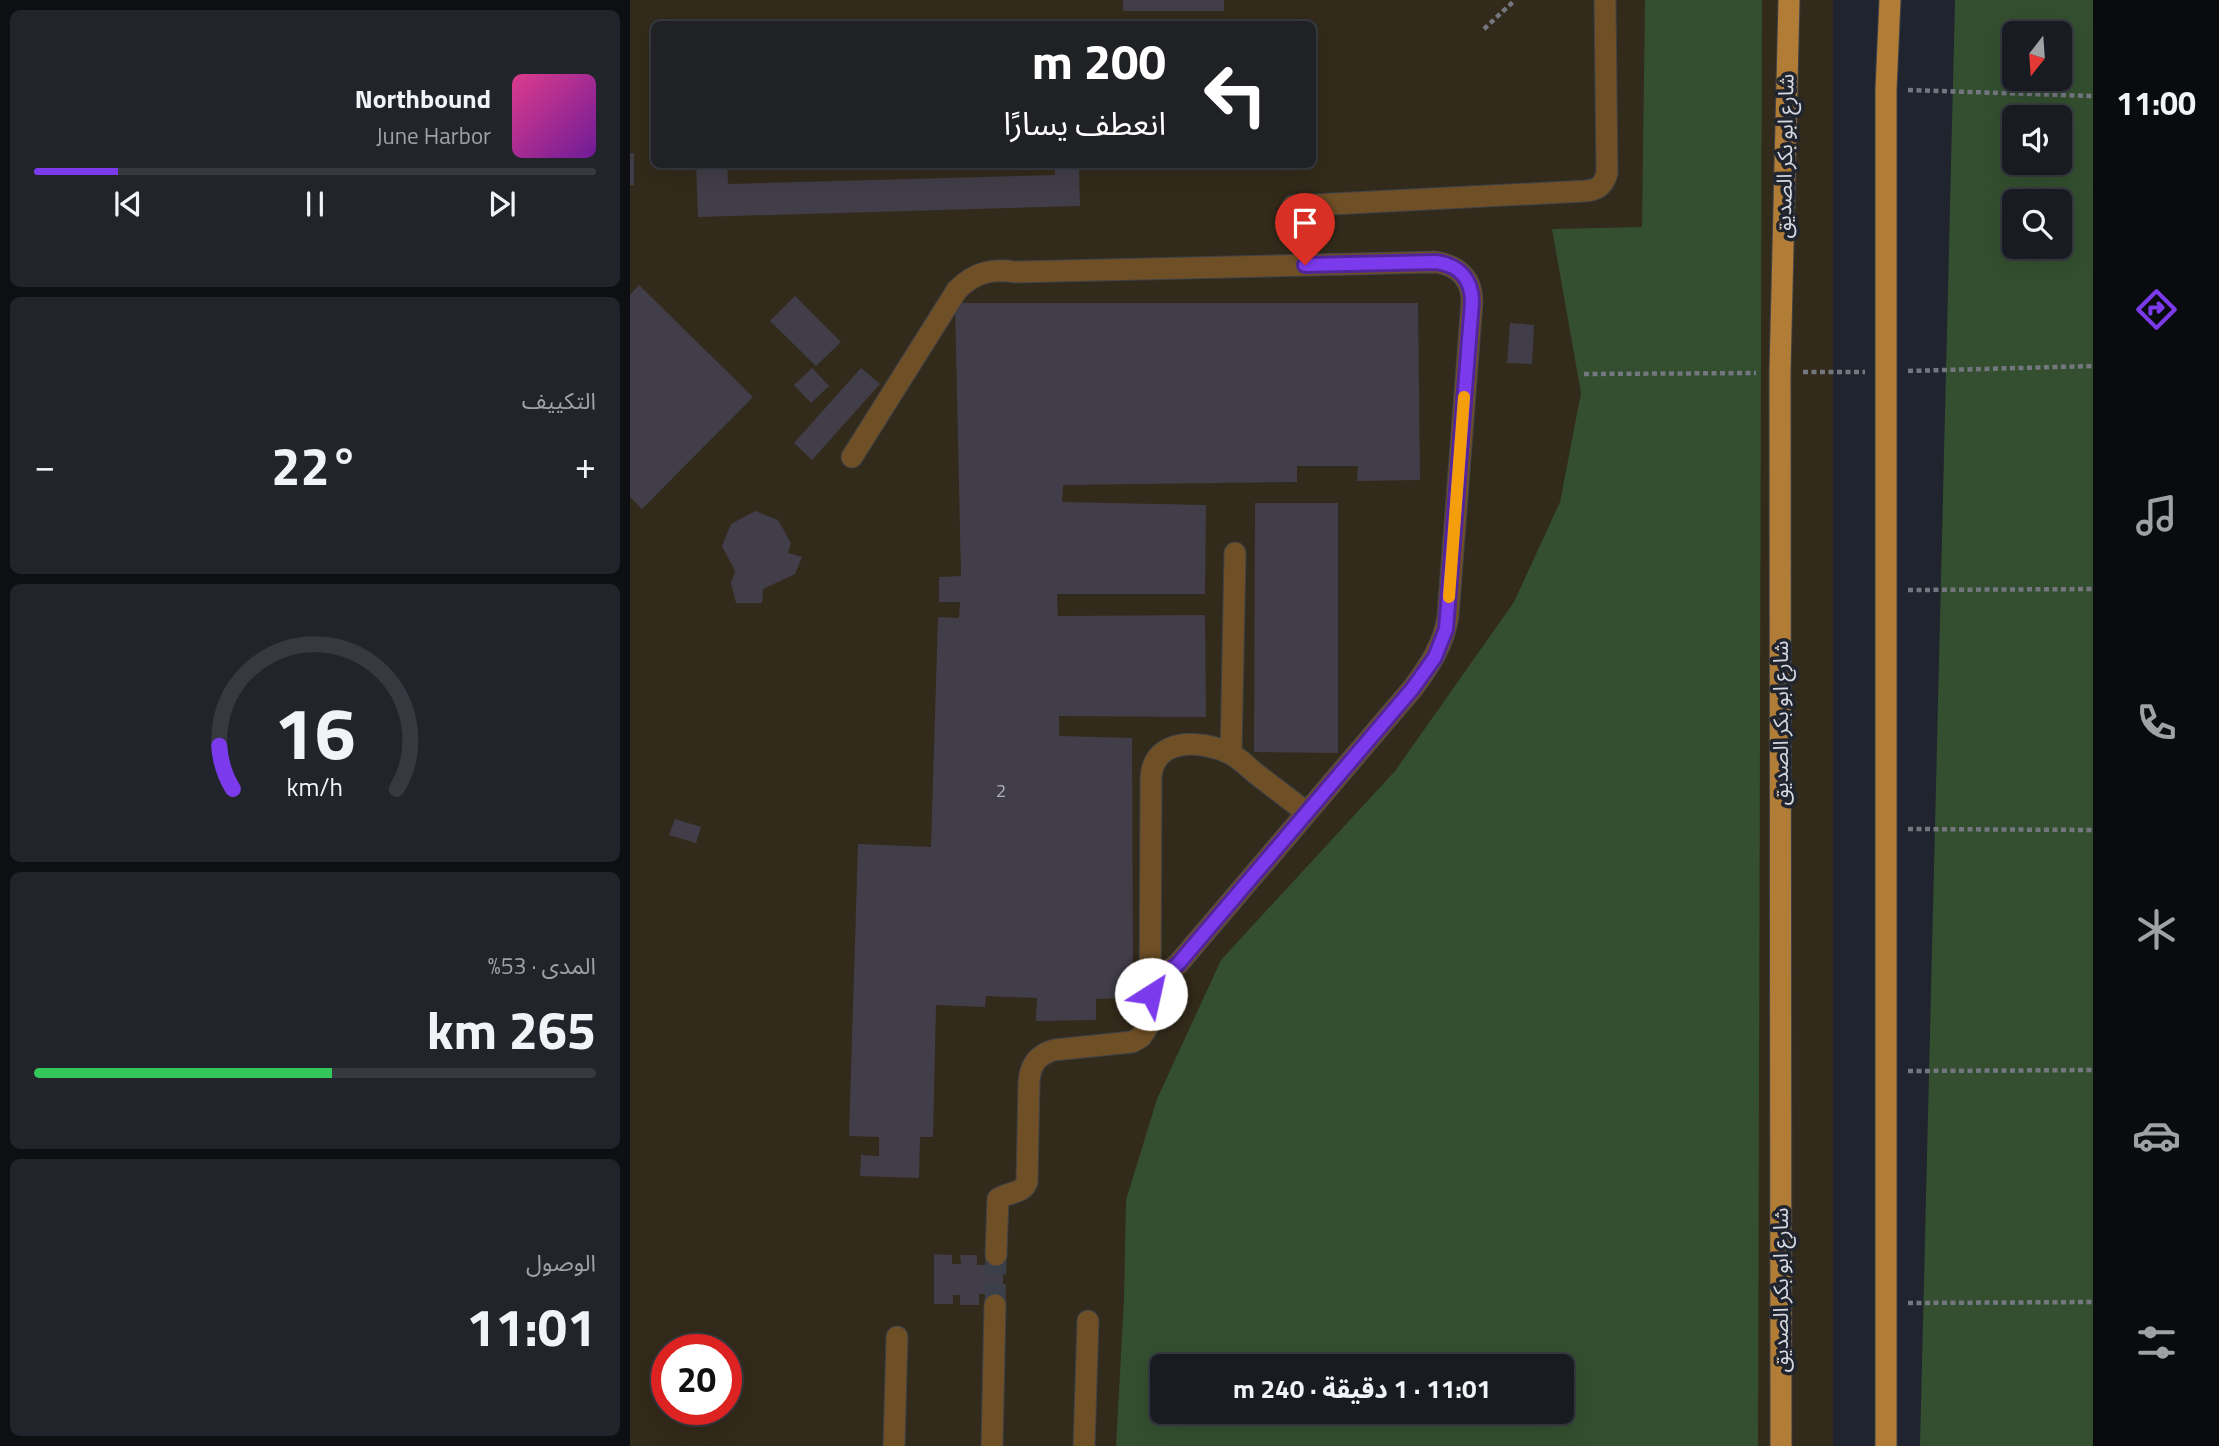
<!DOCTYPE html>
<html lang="ar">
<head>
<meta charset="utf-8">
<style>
	body { margin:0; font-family:"Titillium Web","Noto Sans Arabic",sans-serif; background:#21242a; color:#f1f3f6; direction:rtl; height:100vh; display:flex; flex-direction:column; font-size:26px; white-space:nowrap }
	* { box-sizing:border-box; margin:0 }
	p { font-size:23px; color:#9fa1a5 }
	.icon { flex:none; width:38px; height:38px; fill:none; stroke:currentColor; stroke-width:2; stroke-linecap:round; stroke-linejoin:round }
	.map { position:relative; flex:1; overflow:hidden; direction:ltr }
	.side { display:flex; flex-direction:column; gap:10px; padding:10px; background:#0d0f13; width:630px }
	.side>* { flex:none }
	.guide { position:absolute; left:21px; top:21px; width:665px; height:147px; border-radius:10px; box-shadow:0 7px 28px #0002,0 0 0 2px #363940; direction:rtl; background:#202124; color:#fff; overflow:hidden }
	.needle { width:46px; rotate:197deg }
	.tools { position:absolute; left:1372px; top:21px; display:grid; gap:14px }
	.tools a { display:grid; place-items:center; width:70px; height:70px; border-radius:10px; background:#181b22; box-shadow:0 7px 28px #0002,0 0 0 2px #363940; font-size:35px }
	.speed { position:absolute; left:21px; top:1334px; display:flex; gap:14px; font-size:35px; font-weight:700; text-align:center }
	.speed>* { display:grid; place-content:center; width:91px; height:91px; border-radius:50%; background:#181b22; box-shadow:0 7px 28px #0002,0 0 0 2px #363940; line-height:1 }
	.speed .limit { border:10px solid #d22; background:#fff; color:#111 }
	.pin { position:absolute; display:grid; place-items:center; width:60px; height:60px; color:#fff; margin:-72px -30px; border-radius:50% 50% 50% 0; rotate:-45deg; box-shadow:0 0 7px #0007 }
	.pin .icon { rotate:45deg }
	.me { position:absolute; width:77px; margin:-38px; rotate:35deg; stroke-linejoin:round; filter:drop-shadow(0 0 5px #0008) }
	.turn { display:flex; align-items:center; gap:24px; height:147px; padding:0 35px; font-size:32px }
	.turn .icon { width:91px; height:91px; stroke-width:2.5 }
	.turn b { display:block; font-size:49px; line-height:60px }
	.big { font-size:52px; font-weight:700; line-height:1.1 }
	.side .card { flex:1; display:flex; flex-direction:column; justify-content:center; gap:10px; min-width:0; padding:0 24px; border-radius:10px; background:#21242a }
	.side .dial { align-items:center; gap:0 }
	.dial svg { height:182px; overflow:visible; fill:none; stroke:#363940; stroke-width:7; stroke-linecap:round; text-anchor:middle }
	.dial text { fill:#f1f3f6; stroke:none }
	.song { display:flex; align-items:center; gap:21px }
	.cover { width:84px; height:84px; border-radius:10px; background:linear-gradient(135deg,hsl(330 70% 55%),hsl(280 70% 35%)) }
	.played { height:7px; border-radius:4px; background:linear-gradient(90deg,#7c3aed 15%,#363940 15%) }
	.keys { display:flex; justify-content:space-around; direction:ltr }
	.heat { display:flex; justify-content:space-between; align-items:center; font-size:38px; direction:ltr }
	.charge { height:10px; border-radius:5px; background:linear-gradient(90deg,#34c759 53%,#363940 0) }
	.trip { position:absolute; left:520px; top:1354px; width:424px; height:70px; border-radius:10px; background:#181b22; box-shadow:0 7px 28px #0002,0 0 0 2px #363940; font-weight:700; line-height:70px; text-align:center; direction:rtl }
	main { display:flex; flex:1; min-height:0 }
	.tabs { display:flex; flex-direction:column; width:126px; justify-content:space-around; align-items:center; background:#0a0b0e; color:#9fa1a5 }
	.tabs .icon { width:49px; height:49px }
	.tabs .active { color:#7c3aed }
	.tabs b { font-size:32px; color:#f1f3f6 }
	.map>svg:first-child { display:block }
</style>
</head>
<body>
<main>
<nav class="tabs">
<b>11:00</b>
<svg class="icon active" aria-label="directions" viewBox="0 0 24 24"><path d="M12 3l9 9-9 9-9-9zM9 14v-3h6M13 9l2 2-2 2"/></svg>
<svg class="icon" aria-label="music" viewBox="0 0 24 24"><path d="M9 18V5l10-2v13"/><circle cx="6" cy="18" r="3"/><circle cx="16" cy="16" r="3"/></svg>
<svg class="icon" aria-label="phone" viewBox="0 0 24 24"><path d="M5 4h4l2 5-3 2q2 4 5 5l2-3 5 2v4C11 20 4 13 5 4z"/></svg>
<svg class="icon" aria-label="climate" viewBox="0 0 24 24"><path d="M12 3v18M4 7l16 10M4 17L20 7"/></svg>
<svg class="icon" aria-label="car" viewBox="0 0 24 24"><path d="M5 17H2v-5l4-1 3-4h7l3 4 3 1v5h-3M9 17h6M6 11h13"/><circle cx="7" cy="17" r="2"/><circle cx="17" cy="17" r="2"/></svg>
<svg class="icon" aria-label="filters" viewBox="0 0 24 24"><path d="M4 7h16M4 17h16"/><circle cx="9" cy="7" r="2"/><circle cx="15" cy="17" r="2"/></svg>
</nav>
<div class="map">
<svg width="1463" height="1446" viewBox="0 0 1463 1446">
	<rect width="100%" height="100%" fill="#20242e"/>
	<path fill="#322a1a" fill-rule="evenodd" d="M0,0H1203V1446H0ZM24,24H682V164H24ZM37,1349H96V1409H37ZM532,1367H931V1412H532Z"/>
	<g fill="#334f2f" fill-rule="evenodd">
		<path d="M1015,0H1132L1128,1446H486L494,1299L496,1200L527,1099L591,960L765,771L884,602L930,502L951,393L922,229L1012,227ZM532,1367H931V1412H532Z"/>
		<path d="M1325,0H1463V1446H1290ZM1384,33H1430V79H1384ZM1384,117H1430V163H1384ZM1384,201H1430V247H1384Z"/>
	</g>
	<g fill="#423e49">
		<rect x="493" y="0" width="101" height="11"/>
		<rect x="0" y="153" width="4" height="32"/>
		<polygon points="66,164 97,164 98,184 425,175 424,164 449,164 450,206 68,217"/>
		<polygon points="9,285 123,397 12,509 0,497 0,295"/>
		<polygon points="165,296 211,342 186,366 140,321"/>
		<polygon points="325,303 788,303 790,480 727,481 728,466 667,466 667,482 433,485 432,502 576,505 575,594 427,594 428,616 575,615 576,717 429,716 429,736 502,738 503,998 466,999 466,1020 406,1021 407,998 356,996 355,1007 306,1005 303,1137 290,1137 289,1178 230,1176 231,1155 249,1156 249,1137 219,1136 228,844 301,847 308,617 329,618 330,602 309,602 309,577 331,576"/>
		<polygon points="880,323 904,325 902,364 877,363"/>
		<polygon points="182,368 199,386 181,403 164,385"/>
		<polygon points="231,368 250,384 182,460 164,443"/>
		<polygon points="625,503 708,503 708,753 624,752"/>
		<polygon points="125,511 148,520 161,543 158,553 172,557 165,574 133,589 132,603 106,603 101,583 105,571 92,546 101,524"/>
		<polygon points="45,819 71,827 66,843 39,835"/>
		<polygon points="304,1254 322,1255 322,1264 331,1264 330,1255 347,1255 347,1265 357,1265 356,1255 373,1255 373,1305 356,1305 356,1294 349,1294 349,1305 330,1305 330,1295 323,1295 323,1304 304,1304"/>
	</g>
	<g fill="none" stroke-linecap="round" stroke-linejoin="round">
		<polyline stroke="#3b3f49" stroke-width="21" stroke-dasharray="21 10" stroke-linecap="butt" points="365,1305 366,1255"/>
		<defs>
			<g id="minor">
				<path d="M663,206L956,191C968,190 974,185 977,173L975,0"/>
				<path d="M222,457L327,290C344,273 361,268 385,272L806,262C829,266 842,279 842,302L818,616C814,644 800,665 783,688L548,964L536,973L521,974"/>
				<polyline points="601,754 605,553"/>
				<path d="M366,1255L368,1199C378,1191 392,1195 397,1182L399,1082C400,1065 407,1055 424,1050L502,1042L511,1037L520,1023L521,777C524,737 571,740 599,753C608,757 617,766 625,773C642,786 659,799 676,812"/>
				<polyline points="264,1446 267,1337"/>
				<polyline points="362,1446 365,1305"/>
				<polyline points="454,1446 458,1321"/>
			</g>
			<g id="major">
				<polyline points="1151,1446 1150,372 1159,0"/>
				<polyline points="1256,1446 1256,89 1260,0"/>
			</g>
		</defs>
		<use href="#minor" stroke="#3d414a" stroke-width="23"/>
		<use href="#major" stroke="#3d414a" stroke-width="23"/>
		<g stroke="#747780" stroke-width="4.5" stroke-dasharray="5 3.5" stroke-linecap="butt">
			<polyline points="854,29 885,0"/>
			<polyline points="1278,90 1463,96"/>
			<polyline points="1278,371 1463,366"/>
			<polyline points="1173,372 1235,372"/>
			<polyline points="954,374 1126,373"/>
			<polyline points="1278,590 1463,589"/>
			<polyline points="1278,829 1463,830"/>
			<polyline points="1278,1071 1463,1070"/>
			<polyline points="1278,1303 1463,1302"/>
		</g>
		<use href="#minor" stroke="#6f4f26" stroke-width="21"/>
		<use href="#major" stroke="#b17c35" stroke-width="21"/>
	</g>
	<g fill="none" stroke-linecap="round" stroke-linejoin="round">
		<defs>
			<path id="route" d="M521,994V974L536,973L548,964L783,688L805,657L816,629L842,302C842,279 829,265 806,262L675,265"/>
		</defs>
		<use href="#route" stroke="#51269a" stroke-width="18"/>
		<use href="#route" stroke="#7c3aed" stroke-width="12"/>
		<polyline stroke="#f59e0b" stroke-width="12" points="819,597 834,397"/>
	</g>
	<g text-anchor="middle" stroke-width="7" stroke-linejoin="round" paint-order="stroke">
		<g font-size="18" fill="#b0b2ba">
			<text x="371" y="797">2</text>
		</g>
		<g font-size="21" fill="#d5d8df" stroke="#20242e">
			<text transform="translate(1155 156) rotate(-89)" y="7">شارع ابو بكر الصديق</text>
			<text transform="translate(1151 723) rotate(-90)" y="7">شارع ابو بكر الصديق</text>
			<text transform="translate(1151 1290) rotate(-90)" y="7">شارع ابو بكر الصديق</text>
		</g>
	</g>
</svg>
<div class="tools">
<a><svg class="needle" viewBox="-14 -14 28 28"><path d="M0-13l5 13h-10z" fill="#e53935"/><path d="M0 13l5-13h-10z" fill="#9fa1a5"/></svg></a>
<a><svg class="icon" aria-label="sound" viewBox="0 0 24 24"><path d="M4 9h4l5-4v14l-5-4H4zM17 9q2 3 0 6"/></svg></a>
<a><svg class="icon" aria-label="search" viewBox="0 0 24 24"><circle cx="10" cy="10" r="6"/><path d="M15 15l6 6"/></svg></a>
</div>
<div class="speed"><div class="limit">20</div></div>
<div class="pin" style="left:675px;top:265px;background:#d93025"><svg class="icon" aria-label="arrive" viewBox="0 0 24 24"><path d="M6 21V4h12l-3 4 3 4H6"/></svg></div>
<svg class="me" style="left:521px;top:994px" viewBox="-20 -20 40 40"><circle r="19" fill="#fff"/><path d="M0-13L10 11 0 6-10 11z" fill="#7c3aed"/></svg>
<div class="trip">11:01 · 1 دقيقة · 240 m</div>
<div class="guide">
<div class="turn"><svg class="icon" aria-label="left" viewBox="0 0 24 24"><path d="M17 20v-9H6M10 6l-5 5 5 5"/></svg><div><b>200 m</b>انعطف يسارًا</div></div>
</div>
</div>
<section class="side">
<div class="card">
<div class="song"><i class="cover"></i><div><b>Northbound</b><p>June Harbor</p></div></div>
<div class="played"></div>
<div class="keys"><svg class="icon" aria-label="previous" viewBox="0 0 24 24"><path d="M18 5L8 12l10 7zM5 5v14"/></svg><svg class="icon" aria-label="pause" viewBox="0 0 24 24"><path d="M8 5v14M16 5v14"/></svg><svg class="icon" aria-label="next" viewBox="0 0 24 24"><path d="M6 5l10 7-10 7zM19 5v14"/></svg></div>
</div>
<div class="card"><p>التكييف</p>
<div class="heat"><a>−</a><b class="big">22°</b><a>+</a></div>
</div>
<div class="card dial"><svg viewBox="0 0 100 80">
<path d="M14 69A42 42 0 1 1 86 69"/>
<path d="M14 69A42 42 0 0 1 8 50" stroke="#7c3aed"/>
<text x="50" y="56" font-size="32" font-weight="700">16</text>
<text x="50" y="72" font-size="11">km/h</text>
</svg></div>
<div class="card"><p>المدى · 53%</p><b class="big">265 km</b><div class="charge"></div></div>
<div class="card"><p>الوصول</p><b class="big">11:01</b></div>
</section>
</main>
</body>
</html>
